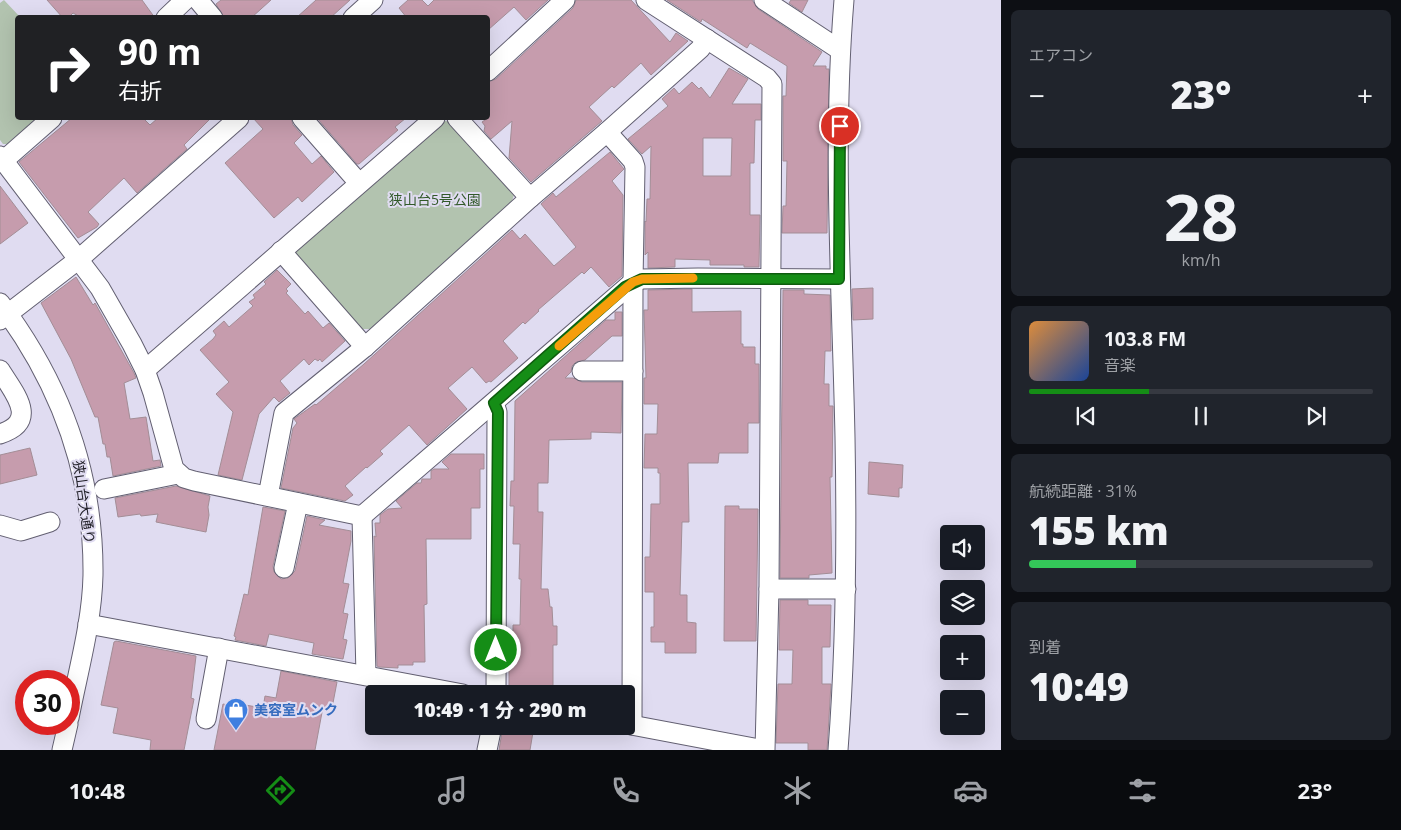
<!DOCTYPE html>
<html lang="ja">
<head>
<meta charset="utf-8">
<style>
	body { margin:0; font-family:"Open Sans","Noto Sans JP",sans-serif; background:#20242c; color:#f1f3f6; height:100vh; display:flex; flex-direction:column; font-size:19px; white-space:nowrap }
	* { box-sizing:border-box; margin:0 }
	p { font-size:16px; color:#9ea1a6 }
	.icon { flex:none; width:28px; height:28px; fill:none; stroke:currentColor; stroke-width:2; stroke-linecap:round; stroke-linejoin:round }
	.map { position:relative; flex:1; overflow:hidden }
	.panel { display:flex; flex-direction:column; gap:10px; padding:10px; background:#0d0f14; width:400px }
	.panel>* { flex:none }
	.banner { position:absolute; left:15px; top:15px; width:475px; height:105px; border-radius:5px; box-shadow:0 5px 20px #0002; background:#202124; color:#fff; overflow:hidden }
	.controls { position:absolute; left:940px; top:525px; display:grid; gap:10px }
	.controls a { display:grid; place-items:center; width:45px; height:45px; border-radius:5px; background:#171b24; box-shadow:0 5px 20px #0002; font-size:25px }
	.speed { position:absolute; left:15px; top:670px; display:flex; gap:10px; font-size:25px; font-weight:700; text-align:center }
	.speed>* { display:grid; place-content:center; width:65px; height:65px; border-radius:50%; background:#171b24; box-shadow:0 5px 20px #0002; line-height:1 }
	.speed .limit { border:8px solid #d22; background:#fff; color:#111 }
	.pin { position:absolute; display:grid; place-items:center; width:42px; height:42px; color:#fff; margin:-21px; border:2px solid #fff; border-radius:50%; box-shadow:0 1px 5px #0007 }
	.me { position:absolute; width:55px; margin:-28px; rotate:0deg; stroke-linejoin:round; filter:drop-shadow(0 0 4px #0008) }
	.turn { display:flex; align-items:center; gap:18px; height:105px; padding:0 20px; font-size:22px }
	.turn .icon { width:65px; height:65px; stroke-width:2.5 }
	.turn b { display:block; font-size:35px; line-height:42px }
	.big { font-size:38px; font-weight:800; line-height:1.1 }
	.panel .widget { flex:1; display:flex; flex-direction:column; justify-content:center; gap:8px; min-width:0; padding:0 18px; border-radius:8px; background:#20242c }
	.panel .dial { align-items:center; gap:0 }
	.dial b { font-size:65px; line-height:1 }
	.song { display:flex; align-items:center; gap:15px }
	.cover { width:60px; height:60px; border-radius:8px; background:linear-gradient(135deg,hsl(30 70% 55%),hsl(220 70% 35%)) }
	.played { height:5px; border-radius:2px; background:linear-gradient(90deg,#158d16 35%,#363941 35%) }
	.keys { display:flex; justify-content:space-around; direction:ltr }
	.heat { display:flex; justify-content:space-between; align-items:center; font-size:28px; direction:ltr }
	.charge { height:8px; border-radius:4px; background:linear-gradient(90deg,#34c759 31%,#363941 0) }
	.trip { position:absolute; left:365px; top:685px; width:270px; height:50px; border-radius:5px; background:#171b24; box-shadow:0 5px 20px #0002; font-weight:800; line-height:50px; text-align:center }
	.tabs { display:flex; height:80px; justify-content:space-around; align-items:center; background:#090b0e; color:#9ea1a6 }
	.tabs .icon { width:35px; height:35px }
	.tabs .on { color:#158d16 }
	.tabs b { font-size:22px; color:#f1f3f6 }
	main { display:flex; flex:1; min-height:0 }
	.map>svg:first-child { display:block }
</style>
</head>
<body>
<main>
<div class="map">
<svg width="1001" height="750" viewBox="0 0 1001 750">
	<rect width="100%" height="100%" fill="#e0dcf1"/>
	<g fill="#b2c3af">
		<polygon points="4,0 20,17 18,18 18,118 40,118 11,144 3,144 0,140 0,3"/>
		<polygon points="441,120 450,122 515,192 510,207 372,329 358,329 295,259 296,250"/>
	</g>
	<g fill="#c69cad" stroke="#a38d96" fill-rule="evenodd">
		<polygon points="47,0 142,0 155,18 82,18 73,13 68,18 63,18"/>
		<polygon points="221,0 271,0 251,18 224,18 216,4"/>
		<polygon points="316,0 350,0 330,18 296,18"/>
		<polygon points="408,0 422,0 428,6 434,0 548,0 526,20 514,7 488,30 488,18 407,18 399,8"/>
		<polygon points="576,0 631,0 670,42 676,33 688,41 651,75 641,63 614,88 612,86 589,107 602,121 531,182 509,158 512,121 491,139 484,131 485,126 482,122 488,118 488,82 496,79 573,8"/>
		<polygon points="667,0 752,0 758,9 822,52 813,66 826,66 826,69 829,69 827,233 782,233 783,206 786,206 787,161 783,161 783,96 786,96 787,66 750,43 747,48 702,19 701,22"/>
		<polygon points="791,0 808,0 802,12 789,3"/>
		<path d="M729,68L748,79L732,104H761V120H755L754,163H750V215H760L759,267H744V265H710V260L675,259V267L648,268V252L645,255V221L646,222L647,199H650L651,146L642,154L628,139L668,106L662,99L674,88L679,94L692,82L699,89L701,87L710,98ZM703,138H732L731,176H703Z"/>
		<polygon points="72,118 143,118 150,125 158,118 211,118 184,145 187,149 137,193 124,178 88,212 99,224 97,227 78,238 19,162"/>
		<polygon points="253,118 291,118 293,125 302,135 294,143 312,164 321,156 334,172 302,202 298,197 274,218 225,163 263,129"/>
		<polygon points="317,118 406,118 395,127 398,130 359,164 357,164"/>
		<polygon points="610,152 624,169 612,181 623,195 622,276 609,287 591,267 584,274 582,272 538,310 539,311 525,324 523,322 503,341 518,358 491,382 489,381 486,383 472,367 448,388 467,409 427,445 409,425 380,451 383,454 367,468 366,467 345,486 353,495 345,501 281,488 293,428 297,423 294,419 315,404 316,405 364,364 512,230 520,239 525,234 554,266 576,247 541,204 553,193 556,197"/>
		<polygon points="0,186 28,223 0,244"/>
		<polygon points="277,270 291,284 286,289 288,291 286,293 305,314 308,311 323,328 329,323 345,341 322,362 320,359 318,361 315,359 309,365 304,359 280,381 290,393 279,402 274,397 259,414 242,480 218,475 233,412 216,394 229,382 200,350 213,339 216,335 213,331 224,321 229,327 253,306 249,302 255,298 253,295 266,284 264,282"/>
		<polygon points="76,277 93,305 95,303 134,373 136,378 124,383 130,419 146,417 153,461 160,460 161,466 113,476 110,457 107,457 105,444 103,444 98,417 95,417 71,359 41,303"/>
		<polygon points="873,288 873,319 853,320 852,289"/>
		<polygon points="692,289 692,312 741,311 741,344 743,344 743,347 755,347 755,364 759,364 759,423 748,423 748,453 719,453 718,463 688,463 689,522 682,522 680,595 687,595 687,622 696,623 696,653 665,653 665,642 651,642 651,627 654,627 654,592 645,592 645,557 650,557 651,504 660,504 660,473 658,473 658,468 644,468 645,434 657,434 658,404 644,404 644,378 646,378 644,310 648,310 648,290"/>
		<polygon points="783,290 804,290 804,294 830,295 831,351 825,351 824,384 829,384 829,406 833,406 832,477 830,477 832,573 809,575 809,578 780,578"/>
		<polygon points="615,312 622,312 622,336 612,336 585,360 576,362 572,366 571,372 565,378 573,378 582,382 622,382 621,433 591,432 591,439 549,440 548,483 538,483 538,512 543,512 541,589 548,589 550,607 552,607 553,626 557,626 557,645 553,645 553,694 509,694 509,657 514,657 509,638 510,631 513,631 513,625 520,625 521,579 519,579 520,544 513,544 514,506 510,506 511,481 514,481 515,401 606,320 615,320"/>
		<polygon points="30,448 37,475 0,484 0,455"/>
		<polygon points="451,454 484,454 484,469 480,469 480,508 471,508 471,539 426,539 427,604 424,605 425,662 413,662 413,665 398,665 398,668 379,667 377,666 374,536 376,537 375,523 380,523 380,515 388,509 402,508 396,501 417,483 421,483 422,479 431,479 431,471 434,469 449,469 442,462"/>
		<polygon points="869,462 903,465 902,488 899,488 899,497 868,494"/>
		<polygon points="176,486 210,496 208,507 209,515 206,532 156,522 158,514 141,516 140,514 118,517 115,498"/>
		<polygon points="725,506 739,506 739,509 758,509 756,641 724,641"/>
		<polygon points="263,507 285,511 273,566 274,572 281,579 288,578 295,571 307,516 325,520 319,525 351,531 351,541 343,583 349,584 343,613 348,614 343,639 347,640 343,659 312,654 314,643 269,634 266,646 235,640 236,637 234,636 244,594 248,595"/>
		<polygon points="780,600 808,600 808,605 831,605 830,647 822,647 822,684 831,684 827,750 808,750 808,743 776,743 778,684 792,684 793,650 779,650"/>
		<polygon points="116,641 196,656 191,698 194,699 184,750 150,750 151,740 113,733 118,708 101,705 114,642"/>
		<polygon points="281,671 337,682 332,708 323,707 315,750 214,750 223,704 238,707 239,704 263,708 265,696 276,698"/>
		<polygon points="503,726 534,726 530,750 499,750"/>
	</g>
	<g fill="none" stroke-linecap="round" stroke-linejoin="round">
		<defs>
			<g id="minor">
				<polyline points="198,0 213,18"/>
				<polyline points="646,0 767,78 772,84 769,589 765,750"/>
				<polyline points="764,0 840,50"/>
				<polyline points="166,18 185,0"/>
				<polyline points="353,18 373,0"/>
				<polyline points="488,71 565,0"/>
				<polyline points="302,118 359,183"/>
				<polyline points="457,118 530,198"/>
				<polyline points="607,132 633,161 635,167 633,282 632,725"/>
				<polyline points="0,156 100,288 132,344 145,370 153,393 174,469 184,478 194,481 362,516 633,282 642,279 698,278 839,279"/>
				<polyline points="3,161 52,118"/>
				<polyline points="281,251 365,347"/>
				<path d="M0,303C61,384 94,473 93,575C92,623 78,671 69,718"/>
				<polyline points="0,320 79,259 239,118"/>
				<path d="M0,370C14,393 40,421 0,434"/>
				<polyline points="145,370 435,118"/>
				<polyline points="582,371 633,371"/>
				<polyline points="494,403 497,412 496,694"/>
				<polyline points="104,489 178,474"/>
				<polyline points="268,496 284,413 365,347 530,198 607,132 700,49 707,39"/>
				<polyline points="362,516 366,675"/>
				<polyline points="0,525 21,531 50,522"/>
				<polyline points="284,568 298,503"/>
				<polyline points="769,589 846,589"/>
				<polyline points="88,624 463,694"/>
				<polyline points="206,719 219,648"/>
				<polyline points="626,724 764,750"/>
				<polyline points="62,750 68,724"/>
				<polyline points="487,750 492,726"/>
				<path d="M838,750C846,646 847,542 845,437C842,292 832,145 844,0"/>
			</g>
		</defs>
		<use href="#minor" stroke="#625f71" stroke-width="21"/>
		<use href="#minor" stroke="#fff" stroke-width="19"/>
	</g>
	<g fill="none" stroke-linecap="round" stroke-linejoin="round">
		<defs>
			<polyline id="route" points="496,650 498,412 494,403 625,287 642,279 839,279 840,126"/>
		</defs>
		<use href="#route" stroke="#0e5c0e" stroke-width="12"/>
		<use href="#route" stroke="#158d16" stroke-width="9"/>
		<polyline stroke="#f59e0b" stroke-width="9" points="559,346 633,282 642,279 693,278"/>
	</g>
	<defs>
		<symbol id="shop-pin" viewBox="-11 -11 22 30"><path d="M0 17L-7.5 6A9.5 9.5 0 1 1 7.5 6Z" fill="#3f7fe0" stroke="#e0dcf1"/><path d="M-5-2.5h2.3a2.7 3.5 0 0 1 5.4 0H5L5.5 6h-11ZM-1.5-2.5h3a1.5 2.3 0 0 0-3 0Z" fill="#fff"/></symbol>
	</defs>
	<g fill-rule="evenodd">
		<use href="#shop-pin" x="222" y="696" width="28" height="38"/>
	</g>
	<g text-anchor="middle" stroke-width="4" stroke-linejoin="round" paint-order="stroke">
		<g font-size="14" fill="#32592a" stroke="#e0dcf1">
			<text x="435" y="205">狭山台5号公園</text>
		</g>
		<g font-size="14" fill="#222129" stroke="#e0dcf1">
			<text transform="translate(84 502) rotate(82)" y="5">狭山台大通り</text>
		</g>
		<g font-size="14" font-weight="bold" fill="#366cbe" stroke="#e0dcf1" text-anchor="start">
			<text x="254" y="715">美容室ムンク</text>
		</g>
	</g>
</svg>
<div class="controls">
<a><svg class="icon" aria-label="sound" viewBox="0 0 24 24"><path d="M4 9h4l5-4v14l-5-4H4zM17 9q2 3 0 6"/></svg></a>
<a><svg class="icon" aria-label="layers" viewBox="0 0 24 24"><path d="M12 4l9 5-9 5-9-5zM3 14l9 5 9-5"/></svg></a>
<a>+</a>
<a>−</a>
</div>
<div class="speed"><div class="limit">30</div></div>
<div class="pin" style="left:840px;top:126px;background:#d93025"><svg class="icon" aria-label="arrive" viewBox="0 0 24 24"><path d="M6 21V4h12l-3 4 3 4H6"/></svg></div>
<svg class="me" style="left:496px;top:650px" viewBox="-20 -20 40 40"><circle r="17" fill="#158d16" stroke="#fff" stroke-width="3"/><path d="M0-11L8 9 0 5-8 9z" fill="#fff"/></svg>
<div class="trip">10:49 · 1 分 · 290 m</div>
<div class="banner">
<div class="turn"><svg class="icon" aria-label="right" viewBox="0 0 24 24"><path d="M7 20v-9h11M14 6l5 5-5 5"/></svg><div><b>90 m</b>右折</div></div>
</div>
</div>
<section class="panel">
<div class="widget"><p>エアコン</p>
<div class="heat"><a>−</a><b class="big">23°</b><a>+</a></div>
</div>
<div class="widget dial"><b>28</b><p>km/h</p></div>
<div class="widget">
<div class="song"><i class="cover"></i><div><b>103.8 FM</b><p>音楽</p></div></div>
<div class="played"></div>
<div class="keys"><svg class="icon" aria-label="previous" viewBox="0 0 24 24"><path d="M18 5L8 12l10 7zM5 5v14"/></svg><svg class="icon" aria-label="pause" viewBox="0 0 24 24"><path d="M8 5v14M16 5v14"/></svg><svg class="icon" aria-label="next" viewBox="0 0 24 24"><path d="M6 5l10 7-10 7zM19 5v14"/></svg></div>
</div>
<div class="widget"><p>航続距離 · 31%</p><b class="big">155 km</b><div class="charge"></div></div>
<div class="widget"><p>到着</p><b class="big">10:49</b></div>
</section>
</main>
<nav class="tabs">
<b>10:48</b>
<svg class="icon on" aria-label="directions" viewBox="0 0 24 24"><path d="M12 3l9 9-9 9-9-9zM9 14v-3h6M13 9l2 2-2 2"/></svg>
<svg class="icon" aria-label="music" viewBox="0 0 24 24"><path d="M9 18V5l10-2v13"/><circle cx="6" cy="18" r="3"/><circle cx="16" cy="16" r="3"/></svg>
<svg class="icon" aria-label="phone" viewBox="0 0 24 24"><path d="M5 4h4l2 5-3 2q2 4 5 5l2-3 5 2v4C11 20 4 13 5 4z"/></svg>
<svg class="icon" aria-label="climate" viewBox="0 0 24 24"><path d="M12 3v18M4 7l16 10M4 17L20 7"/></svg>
<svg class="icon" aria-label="car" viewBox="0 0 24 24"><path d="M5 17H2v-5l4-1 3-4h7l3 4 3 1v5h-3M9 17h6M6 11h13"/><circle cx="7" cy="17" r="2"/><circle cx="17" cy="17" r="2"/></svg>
<svg class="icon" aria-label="filters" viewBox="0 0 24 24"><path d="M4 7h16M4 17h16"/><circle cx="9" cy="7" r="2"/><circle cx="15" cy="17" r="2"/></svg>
<b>23°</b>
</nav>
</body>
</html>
